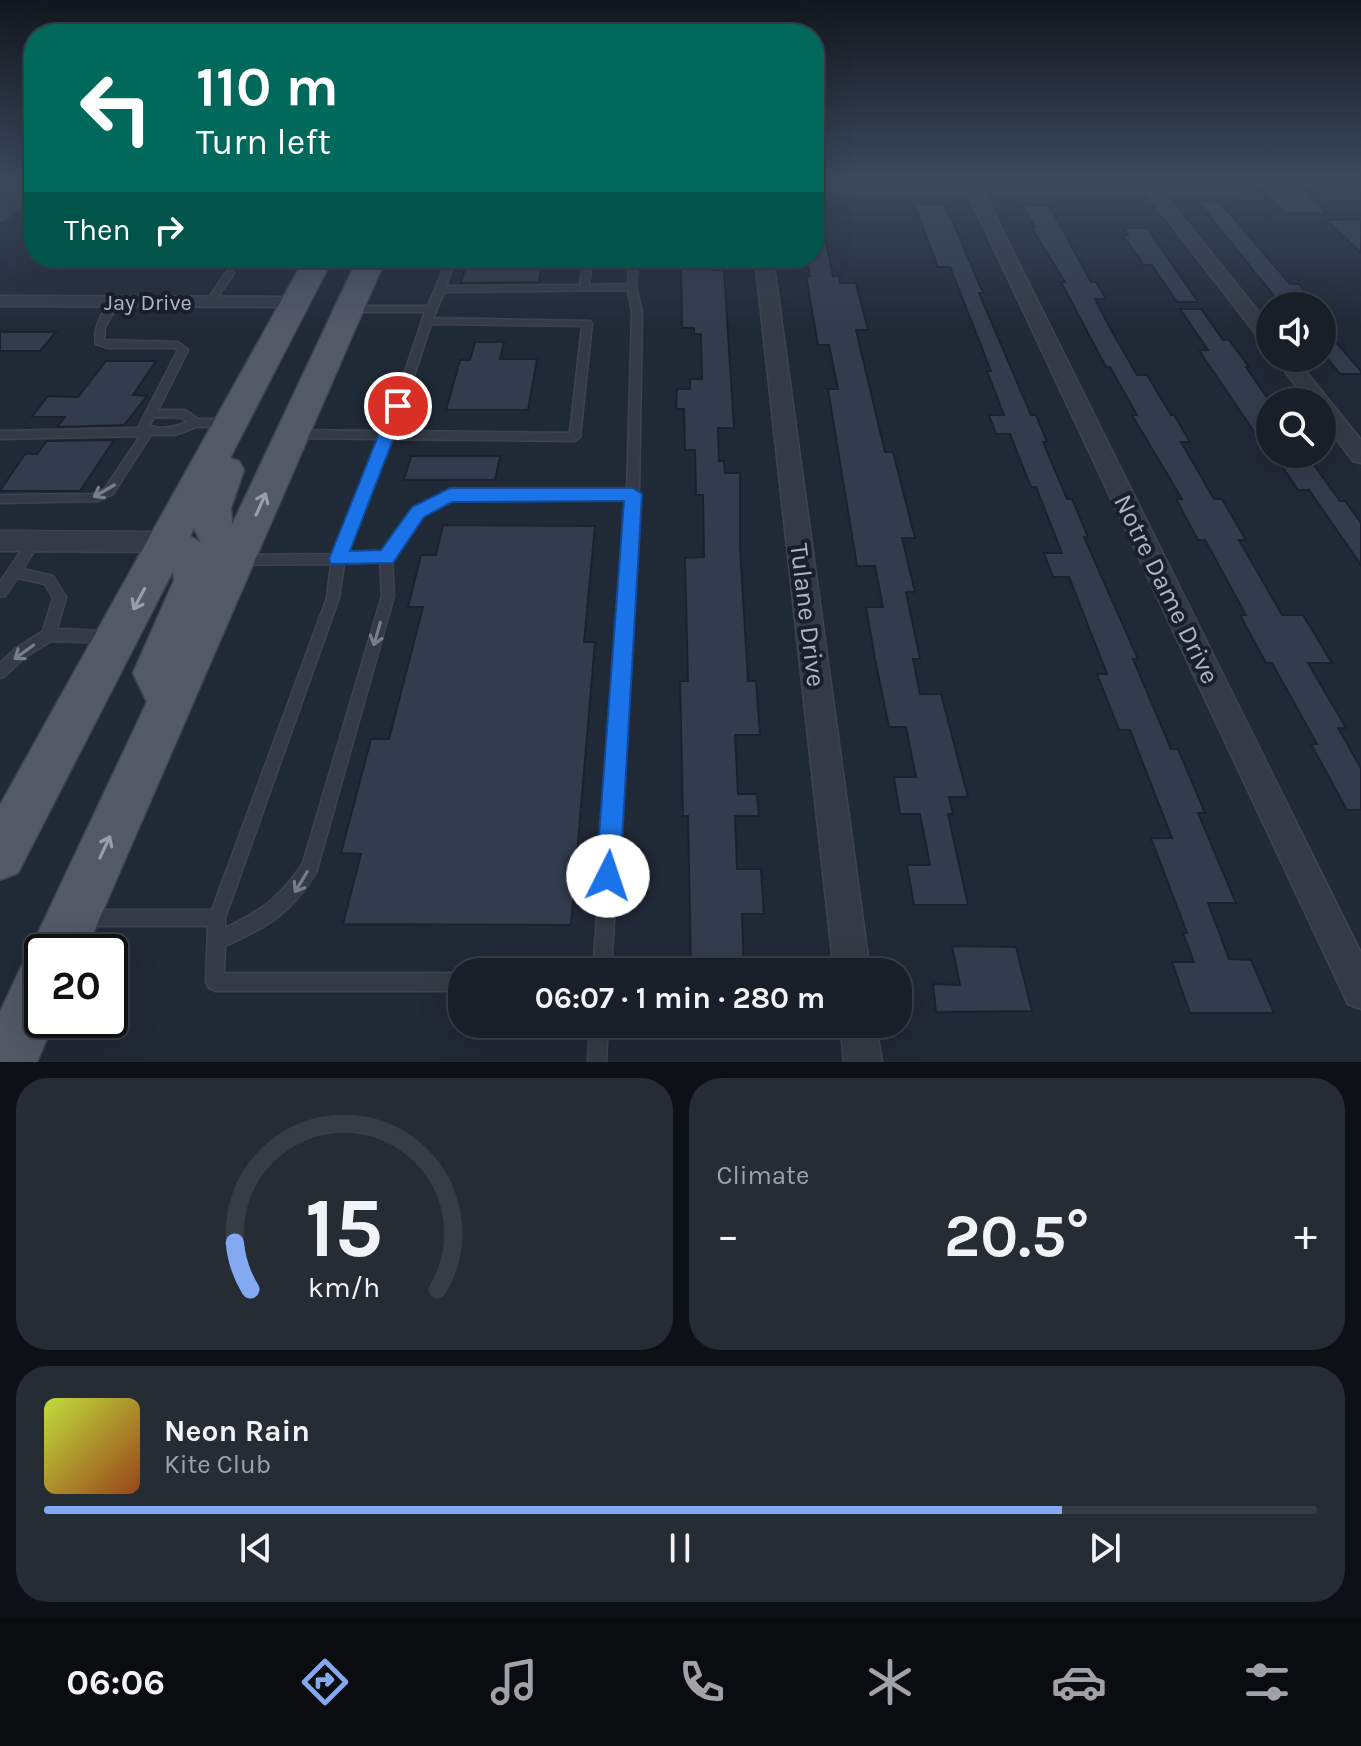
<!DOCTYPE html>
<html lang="en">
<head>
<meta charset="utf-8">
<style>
	body { margin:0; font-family:Karla,sans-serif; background:#252c34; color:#f1f3f6; height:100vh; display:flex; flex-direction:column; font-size:30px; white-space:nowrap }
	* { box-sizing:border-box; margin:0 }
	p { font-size:26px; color:#9fa2a8 }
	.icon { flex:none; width:44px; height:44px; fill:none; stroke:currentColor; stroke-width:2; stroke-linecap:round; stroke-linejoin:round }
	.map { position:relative; height:1062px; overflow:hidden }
	.side { display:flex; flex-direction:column; gap:16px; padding:16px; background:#0d1116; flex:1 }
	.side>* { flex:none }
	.hud { position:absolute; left:24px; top:24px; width:800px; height:244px; border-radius:32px; box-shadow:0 8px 32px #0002,0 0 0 2px #363d45; background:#00695c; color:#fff; overflow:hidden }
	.tools { position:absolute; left:1256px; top:292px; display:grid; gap:16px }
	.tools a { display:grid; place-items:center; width:80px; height:80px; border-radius:50%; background:#181f28; box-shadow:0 8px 32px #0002,0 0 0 2px #363d45; font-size:40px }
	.speed { position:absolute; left:24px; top:934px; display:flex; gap:16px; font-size:40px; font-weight:700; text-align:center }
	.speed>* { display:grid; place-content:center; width:104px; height:104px; border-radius:50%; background:#181f28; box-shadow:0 8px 32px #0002,0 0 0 2px #363d45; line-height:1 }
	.speed .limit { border:4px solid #111; border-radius:12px; background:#fff; color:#111 }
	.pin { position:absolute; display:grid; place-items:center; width:68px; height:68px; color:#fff; margin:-34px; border:4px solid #fff; border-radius:50%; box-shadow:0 2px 8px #0007 }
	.me { position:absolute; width:88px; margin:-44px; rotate:4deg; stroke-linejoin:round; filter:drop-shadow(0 0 6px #0008) }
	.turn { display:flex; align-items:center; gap:28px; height:168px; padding:0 40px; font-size:36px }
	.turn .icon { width:104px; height:104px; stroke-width:2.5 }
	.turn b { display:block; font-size:56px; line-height:68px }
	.then { display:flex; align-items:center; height:76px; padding:0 40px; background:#0003; gap:16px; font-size:30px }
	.big { font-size:60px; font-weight:700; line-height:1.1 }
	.side .card { flex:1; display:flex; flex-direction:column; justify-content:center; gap:12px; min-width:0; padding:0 28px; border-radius:32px; background:#252c34 }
	.side .dial { align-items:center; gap:0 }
	.dial svg { height:208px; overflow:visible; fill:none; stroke:#363d45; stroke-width:7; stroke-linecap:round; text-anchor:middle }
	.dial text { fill:#f1f3f6; stroke:none }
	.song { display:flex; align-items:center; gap:24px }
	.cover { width:96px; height:96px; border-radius:12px; background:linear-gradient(135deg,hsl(70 70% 55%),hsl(20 70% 35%)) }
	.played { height:8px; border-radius:4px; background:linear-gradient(90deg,#83a9f3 80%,#363d45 80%) }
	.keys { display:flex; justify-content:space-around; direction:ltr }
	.heat { display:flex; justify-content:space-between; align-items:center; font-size:44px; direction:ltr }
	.side .tiles { flex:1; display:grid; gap:16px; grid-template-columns:1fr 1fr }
	.card:last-child { grid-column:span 2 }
	.trip { position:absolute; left:448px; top:958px; width:464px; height:80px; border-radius:32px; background:#181f28; box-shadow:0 8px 32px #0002,0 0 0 2px #363d45; font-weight:700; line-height:80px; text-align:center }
	.tab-bar { display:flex; height:128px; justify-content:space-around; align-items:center; background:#0a0c10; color:#9fa2a8 }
	.tab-bar .icon { width:56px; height:56px }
	.tab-bar .on { color:#83a9f3 }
	.tab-bar b { font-size:36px; color:#f1f3f6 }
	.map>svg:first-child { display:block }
</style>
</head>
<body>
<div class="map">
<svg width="1361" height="1062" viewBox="0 0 1361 1062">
	<rect width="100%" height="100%" fill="#202936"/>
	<g fill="#333c4d" stroke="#1b222d" stroke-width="2">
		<polygon points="1256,182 1297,183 1327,214 1284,213"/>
		<polygon points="1198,202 1220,202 1290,284 1299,284 1314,302 1279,302"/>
		<polygon points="914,204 943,204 955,227 983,293 979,293 1031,415 1036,415 1047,442 1043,442 1067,499 1072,499 1088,537 1084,537 1138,659 1133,659 1171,749 1178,749 1205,813 1198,813 1236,903 1208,903 1229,959 1251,960 1274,1013 1190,1013 1172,962 1194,962 1183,933 1187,933 1151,838 1172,838 1130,730 1119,730 1097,674 1107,674 1069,577 1053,577 1044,553 1062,553 1036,487 1031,487 1010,434 996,434 989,415 1004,415 987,371 991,371 950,267 938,267"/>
		<polygon points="1022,205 1049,205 1091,282 1096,282 1106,299 1095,299 1110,328 1137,375 1147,375 1171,415 1174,415 1190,442 1181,442 1214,499 1222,499 1246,540 1239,540 1282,615 1303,615 1332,663 1308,663 1346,728 1338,728 1361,768 1361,810 1347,810 1311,744 1317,744 1272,663 1266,663 1240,615 1246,615 1205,540 1198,540 1176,499 1182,499 1132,415 1137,415 1110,367 1106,367 1061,282 1065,282 1031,227 1035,227"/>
		<polygon points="1361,219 1361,253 1327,220"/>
		<polygon points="814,224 822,224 833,276 839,276 840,283 856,283 868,330 856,330 885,452 893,452 915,538 902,538 915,592 906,592 920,659 913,659 920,694 941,694 968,797 949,797 953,814 948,814 968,905 914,905 907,865 930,865 920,814 900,814 894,777 916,777 906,727 889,727 875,659 866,607 883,607 875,566 857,566 828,389 838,389 829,345 818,345 806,276 810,276 806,258 814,258"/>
		<polygon points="1124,228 1147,228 1198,302 1177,302 1152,265 1144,265 1123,235 1128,235"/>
		<polygon points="468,258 543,258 539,282 461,283"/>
		<polygon points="689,258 713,258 713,270 724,270 734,428 718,428 719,461 724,461 725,473 740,473 740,546 748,681 756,681 760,735 735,735 738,794 757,794 759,816 735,816 737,869 761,869 764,914 742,914 744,972 691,972 688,816 683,816 680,681 688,681 685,558 704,557 703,495 696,495 695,450 685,450 684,409 676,409 677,389 690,389 690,379 702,379 701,334 694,334 694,328 682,328 681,263 690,263"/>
		<polygon points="1180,309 1201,309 1223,340 1229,340 1249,367 1246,367 1270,402 1270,455 1202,355 1200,350 1208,350"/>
		<polygon points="1322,326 1361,371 1361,374 1340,374 1322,352"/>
		<polygon points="0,332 56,332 40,351 0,351"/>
		<polygon points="475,342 504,342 500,359 537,359 528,410 446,410 460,360 470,360"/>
		<polygon points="106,361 156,361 133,395 147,396 124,425 57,427 65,417 32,417 48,396 78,397"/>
		<polygon points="114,440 80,491 0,491 25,454 37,454 47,441"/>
		<polygon points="1274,454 1306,454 1340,501 1345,501 1361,523 1361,565 1309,490 1298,490"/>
		<polygon points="411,456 500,456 495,480 404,480"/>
		<polygon points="443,525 595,526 584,642 595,642 571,925 343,924 361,854 341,853 371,739 389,739 423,607 408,607 421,555 436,555"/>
		<polygon points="952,946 1016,947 1032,1011 936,1012 933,984 960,985"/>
	</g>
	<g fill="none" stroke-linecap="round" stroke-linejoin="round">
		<defs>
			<g id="service">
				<path d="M448,258H456L446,286L580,285L584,258H592L589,285L628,284L630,258H638L636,287L642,312L639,494L611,972H593L627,498L452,499L422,515L392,558L394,596L316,873C289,915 269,926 225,946L224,973H462V991H215L209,988L206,982L208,926H84L78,924L76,918L78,912L84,910H212L327,598L331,564L239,565L235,564L233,560L235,556L239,555L334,554L382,439L296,438L291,434L296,430L385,431L425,312H349L344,309L349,306H428ZM628,290L632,312L627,490L450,491L414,509L383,552L346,554L393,439L575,441L580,437L592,323L590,321L433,318L444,292ZM431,324L582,326L570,433L396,431ZM380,562L382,596L303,863C281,897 261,911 225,928V918L339,598L344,564Z"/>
				<polygon points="230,270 234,273 213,304 207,304 207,300 227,271"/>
				<path d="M115,298L120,301L105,327L104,340L178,342L188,350L158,410H185L198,419H227L232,423L227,427H196L175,435H151L113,494L98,501L0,503V495L93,494L105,488L140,436L0,439V431L138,428L178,350L175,348H108L96,344C93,328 102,309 115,298ZM154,417L182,418L187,422C175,427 162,430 149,426Z"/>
				<polygon points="34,536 38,538 40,541 23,569 53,576 66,597 57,629 107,631 112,633 114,637 112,641 107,643 51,641 25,657 5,676 0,678 0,663 15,649 43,631 53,598 45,584 17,578 5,596 0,597 0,582 30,538"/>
				<polygon points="590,1024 608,1024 606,1062 588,1062"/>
			</g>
			<g id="minor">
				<polygon points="0,181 34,181 34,191 6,218 0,220 0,206 18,190 0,190"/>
				<polygon points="814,181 1230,183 1238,188 1230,193 1162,192 1270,326 1270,345 1263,343 1146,192 983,191 1361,953 1361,1009 1348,1004 967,191 814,191"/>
				<polygon points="755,258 773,258 870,972 834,972"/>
				<polygon points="0,296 296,297 305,302 296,307 0,306"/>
				<polygon points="1275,358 1295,358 1361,440 1361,463 1353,461 1322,420 1322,402 1308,402"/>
				<polygon points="0,531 170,532 179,535 182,542 179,549 170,552 0,551"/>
				<polygon points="840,1024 876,1024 882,1062 844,1062"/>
			</g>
			<path id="primary" d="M305,258H333L230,458L239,461L244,470L231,508L232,525L358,258H386L85,952H42V1020H55L37,1062H0V1012L22,965L33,961L30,952L38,933L147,702L133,673L174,580L173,571L18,873L0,880V805ZM194,528L201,543L190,536Z"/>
		</defs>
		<use href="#service" stroke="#3d4450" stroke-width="3"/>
		<use href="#minor" stroke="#3d4450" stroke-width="3"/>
		<use href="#primary" stroke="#3d4450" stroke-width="3"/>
		<use href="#service" fill="#343b46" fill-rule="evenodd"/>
		<use href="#minor" fill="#343b46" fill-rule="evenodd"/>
		<use href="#primary" fill="#525967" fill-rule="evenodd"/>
	</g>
	<defs><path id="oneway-shaft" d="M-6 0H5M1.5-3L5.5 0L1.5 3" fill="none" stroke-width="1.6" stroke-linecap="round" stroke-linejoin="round" transform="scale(2)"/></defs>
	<g stroke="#777e8b">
		<use href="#oneway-shaft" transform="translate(104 491) rotate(150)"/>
		<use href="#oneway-shaft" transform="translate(377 634) rotate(106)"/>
		<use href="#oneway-shaft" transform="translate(24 652) rotate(144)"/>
		<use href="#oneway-shaft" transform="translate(301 882) rotate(121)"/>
	</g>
	<g stroke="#979eac">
		<use href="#oneway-shaft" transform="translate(261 504) rotate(-66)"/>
		<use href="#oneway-shaft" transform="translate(139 599) rotate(118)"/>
		<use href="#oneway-shaft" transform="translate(105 847) rotate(-65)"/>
	</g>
	<linearGradient id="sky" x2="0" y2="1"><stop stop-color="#12171e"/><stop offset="0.55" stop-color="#3c495d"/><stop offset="1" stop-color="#3c495d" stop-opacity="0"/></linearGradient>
	<rect width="1361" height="329" fill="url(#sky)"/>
	<polygon fill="#1a73e8" stroke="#114b97" stroke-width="2" points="398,401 406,406 350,551 381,550 412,507 450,488 633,488 642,494 620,876 617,885 608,889 599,885 596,876 624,501 452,502 424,517 393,563 331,564 329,559 390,406"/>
	<g text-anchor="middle" stroke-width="8" stroke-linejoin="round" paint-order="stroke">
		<g font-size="22" fill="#aeb5c3" stroke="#19202b">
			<text x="148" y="310">Jay Drive</text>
		</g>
		<g font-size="26" fill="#aeb5c3" stroke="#19202b">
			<text transform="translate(1167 589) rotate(64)" y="9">Notre Dame Drive</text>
			<text transform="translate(808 615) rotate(83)" y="9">Tulane Drive</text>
		</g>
	</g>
</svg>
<div class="tools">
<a><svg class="icon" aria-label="sound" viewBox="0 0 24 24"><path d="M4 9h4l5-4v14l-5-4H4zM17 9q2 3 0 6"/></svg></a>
<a><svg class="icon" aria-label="search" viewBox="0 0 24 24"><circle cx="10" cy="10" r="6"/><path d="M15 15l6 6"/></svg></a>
</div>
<div class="speed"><div class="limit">20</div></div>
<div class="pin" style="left:398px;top:406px;background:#d93025"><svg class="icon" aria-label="arrive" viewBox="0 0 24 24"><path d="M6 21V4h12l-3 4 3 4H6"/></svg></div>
<svg class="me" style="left:608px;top:876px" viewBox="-20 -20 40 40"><circle r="19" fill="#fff"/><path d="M0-13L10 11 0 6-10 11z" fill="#1a73e8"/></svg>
<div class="trip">06:07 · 1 min · 280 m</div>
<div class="hud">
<div class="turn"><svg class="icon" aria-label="left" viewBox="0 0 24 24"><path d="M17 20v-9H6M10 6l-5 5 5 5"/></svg><div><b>110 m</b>Turn left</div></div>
<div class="then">Then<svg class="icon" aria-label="right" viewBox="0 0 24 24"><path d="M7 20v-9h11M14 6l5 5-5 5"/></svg></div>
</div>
</div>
<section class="side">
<div class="tiles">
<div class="card dial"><svg viewBox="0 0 100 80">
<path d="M14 69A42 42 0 1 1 86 69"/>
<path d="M14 69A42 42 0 0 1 8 51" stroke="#83a9f3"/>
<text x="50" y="56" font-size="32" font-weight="700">15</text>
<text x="50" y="72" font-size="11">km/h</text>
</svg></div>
<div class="card"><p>Climate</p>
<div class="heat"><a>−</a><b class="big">20.5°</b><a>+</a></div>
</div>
<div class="card">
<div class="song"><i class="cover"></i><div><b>Neon Rain</b><p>Kite Club</p></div></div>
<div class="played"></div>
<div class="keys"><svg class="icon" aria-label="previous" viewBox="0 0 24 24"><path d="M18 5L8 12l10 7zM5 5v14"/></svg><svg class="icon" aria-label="pause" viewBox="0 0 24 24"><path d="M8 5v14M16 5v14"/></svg><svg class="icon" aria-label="next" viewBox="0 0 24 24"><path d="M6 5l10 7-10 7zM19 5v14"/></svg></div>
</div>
</div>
</section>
<nav class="tab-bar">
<b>06:06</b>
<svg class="icon on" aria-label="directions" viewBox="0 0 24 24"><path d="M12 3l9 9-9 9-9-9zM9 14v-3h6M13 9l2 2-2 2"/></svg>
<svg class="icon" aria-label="music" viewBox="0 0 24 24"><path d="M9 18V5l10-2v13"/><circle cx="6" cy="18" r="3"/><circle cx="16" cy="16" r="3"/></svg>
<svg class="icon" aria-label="phone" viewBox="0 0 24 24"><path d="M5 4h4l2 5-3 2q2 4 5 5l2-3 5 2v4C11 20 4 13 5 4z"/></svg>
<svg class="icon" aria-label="climate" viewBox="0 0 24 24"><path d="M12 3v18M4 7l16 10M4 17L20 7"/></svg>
<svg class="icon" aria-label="car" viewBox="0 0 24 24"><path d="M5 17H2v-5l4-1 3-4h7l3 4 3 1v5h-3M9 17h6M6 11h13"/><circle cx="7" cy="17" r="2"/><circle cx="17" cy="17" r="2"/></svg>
<svg class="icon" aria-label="filters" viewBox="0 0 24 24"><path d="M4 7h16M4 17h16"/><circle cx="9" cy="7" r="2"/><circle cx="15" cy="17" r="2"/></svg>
</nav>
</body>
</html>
